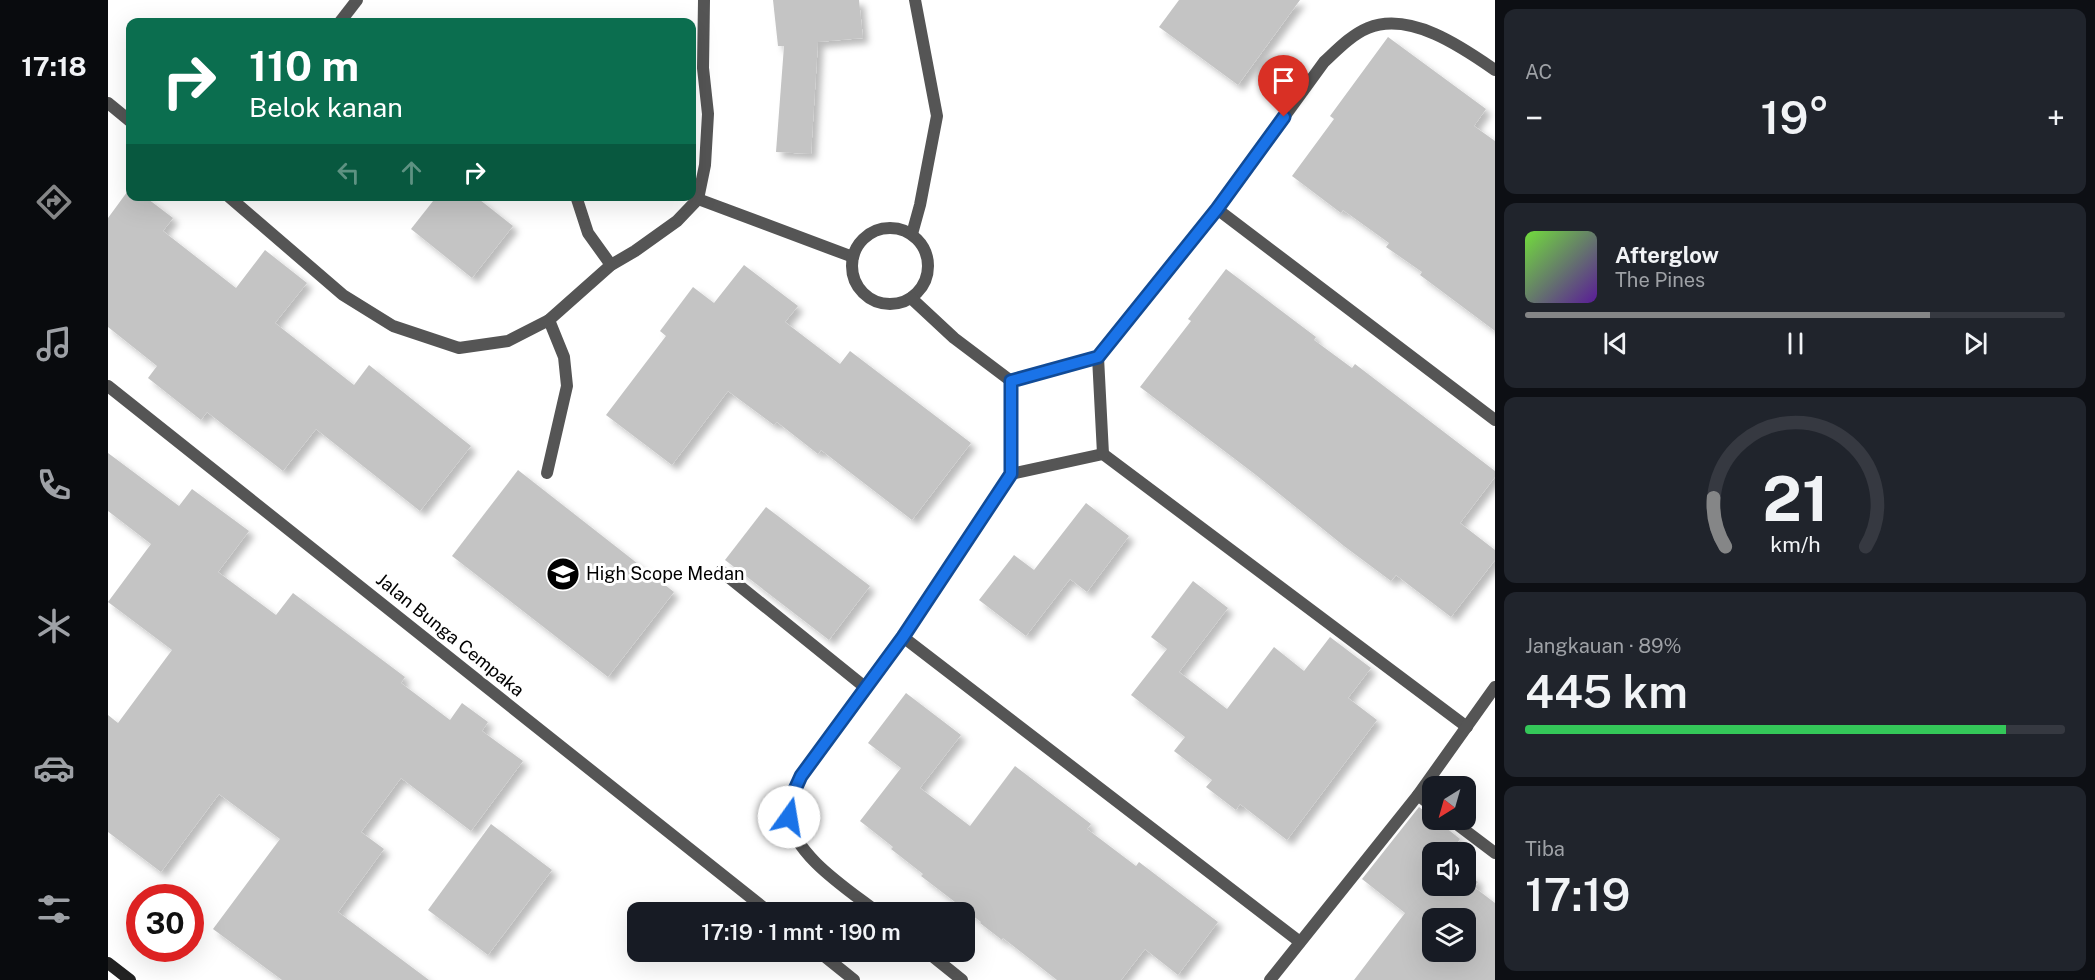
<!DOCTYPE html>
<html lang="id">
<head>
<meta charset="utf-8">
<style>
	body { margin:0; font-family:"Public Sans",sans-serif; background:#20242c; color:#f1f3f6; height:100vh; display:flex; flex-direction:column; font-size:22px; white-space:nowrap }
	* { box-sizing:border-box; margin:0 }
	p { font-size:20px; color:#9ea1a6 }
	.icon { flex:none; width:33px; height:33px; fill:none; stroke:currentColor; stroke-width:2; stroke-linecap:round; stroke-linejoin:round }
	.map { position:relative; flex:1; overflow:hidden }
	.drawer { display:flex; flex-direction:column; gap:9px; padding:9px; background:#0d0f14; width:600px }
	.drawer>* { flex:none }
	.banner { position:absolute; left:18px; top:18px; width:570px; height:183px; border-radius:12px; box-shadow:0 6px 24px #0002; background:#0b6e4f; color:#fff; overflow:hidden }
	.needle { width:39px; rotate:217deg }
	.fabs { position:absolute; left:1314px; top:776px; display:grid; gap:12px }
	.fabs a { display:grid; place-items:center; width:54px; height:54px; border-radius:12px; background:#171b24; box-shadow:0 6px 24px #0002; font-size:30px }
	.speed { position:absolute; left:18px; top:884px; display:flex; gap:12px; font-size:30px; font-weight:700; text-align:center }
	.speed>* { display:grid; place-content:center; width:78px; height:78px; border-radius:50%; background:#171b24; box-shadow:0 6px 24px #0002; line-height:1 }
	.speed .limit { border:9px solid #d22; background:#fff; color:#111 }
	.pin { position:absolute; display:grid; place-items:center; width:51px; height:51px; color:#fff; margin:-62px -26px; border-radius:50% 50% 50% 0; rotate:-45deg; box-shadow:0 0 6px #0007 }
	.pin .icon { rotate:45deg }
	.me { position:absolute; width:66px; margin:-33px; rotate:13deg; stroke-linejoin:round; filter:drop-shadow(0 0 4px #0008) }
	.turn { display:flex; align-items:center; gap:21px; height:126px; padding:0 24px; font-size:27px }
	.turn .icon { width:78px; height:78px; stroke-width:2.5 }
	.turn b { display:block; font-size:42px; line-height:51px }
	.lanes { display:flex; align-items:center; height:57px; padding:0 24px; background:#0003; justify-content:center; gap:30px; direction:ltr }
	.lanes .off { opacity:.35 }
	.big { font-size:45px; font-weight:600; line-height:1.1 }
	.drawer .widget { flex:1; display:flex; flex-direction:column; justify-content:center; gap:9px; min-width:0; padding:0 21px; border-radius:12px; background:#20242c }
	.drawer .dial { align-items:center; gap:0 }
	.dial svg { height:156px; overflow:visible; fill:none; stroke:#363941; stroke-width:7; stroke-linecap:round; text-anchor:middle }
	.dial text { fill:#f1f3f6; stroke:none }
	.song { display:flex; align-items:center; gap:18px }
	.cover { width:72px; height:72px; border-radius:9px; background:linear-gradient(135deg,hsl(100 70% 55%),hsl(270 70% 35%)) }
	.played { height:6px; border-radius:3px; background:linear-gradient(90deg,#858687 75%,#363941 75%) }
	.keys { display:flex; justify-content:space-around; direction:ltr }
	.heat { display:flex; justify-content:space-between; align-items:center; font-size:33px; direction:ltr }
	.charge { height:9px; border-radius:4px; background:linear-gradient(90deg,#34c759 89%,#363941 0) }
	.trip { position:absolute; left:519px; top:902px; width:348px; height:60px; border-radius:12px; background:#171b24; box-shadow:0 6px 24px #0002; font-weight:600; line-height:60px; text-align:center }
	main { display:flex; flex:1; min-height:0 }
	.menu { display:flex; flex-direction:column; width:108px; justify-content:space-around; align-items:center; background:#090b0e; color:#9ea1a6 }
	.menu .icon { width:42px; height:42px }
	.menu .current { color:#858687 }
	.menu b { font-size:27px; color:#f1f3f6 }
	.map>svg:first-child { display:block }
</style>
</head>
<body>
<main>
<nav class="menu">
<b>17:18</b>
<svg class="icon current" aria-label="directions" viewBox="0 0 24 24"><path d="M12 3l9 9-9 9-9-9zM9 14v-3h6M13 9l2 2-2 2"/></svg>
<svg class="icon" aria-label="music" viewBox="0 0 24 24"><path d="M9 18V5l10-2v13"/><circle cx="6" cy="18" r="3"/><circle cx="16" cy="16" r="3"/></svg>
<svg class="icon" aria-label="phone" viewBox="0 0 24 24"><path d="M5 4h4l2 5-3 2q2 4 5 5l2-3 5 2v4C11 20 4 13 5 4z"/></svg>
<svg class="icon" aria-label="climate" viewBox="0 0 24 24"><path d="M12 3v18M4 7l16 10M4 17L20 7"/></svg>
<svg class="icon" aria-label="car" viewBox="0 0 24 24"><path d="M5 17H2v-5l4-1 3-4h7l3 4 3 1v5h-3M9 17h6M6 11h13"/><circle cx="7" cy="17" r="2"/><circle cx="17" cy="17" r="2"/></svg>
<svg class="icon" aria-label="filters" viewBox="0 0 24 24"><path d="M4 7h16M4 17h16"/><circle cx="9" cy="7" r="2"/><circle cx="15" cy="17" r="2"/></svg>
</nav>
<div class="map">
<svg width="1387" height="980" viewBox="0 0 1387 980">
	<defs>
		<filter id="shadow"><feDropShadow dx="5.5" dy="5.5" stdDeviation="3" flood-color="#0004"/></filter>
	</defs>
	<rect width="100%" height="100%" fill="#fff"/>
	<g fill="#c4c4c4" fill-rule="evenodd" filter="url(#shadow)">
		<polygon points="665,0 751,0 755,38 710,42 703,154 668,152 676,46 670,46"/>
		<polygon points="1071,0 1192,0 1130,85 1051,27"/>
		<polygon points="1280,37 1378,109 1366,126 1387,141 1387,331 1312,275 1314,272 1278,247 1281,243 1235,210 1233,213 1184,176 1226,119 1222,116"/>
		<polygon points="22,188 22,196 36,196 65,218 55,231 128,288 157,250 199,283 167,323 246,385 261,365 363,446 312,511 208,429 175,471 99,412 93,420 40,378 49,366 0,327 0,218"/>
		<polygon points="329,196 367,196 405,226 364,278 303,229"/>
		<polygon points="636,265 690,306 677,322 732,364 742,351 863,443 804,520 713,450 710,454 669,422 666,425 620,391 564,465 498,415 558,336 552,331 585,287 606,303"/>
		<polygon points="1118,269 1208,337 1206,340 1244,368 1247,364 1387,471 1387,477 1352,523 1387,550 1387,560 1343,617 1288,575 1283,581 1236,546 1148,475 1032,387 1083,321 1080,319"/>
		<polygon points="0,453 71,506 84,489 141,531 110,572 168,615 185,593 297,677 293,683 342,720 354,703 380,722 374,731 415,761 363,831 293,778 253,832 276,849 230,912 321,980 174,980 105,929 172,839 111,794 53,872 0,832 0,715 10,723 64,650 0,602 43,544 0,511"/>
		<polygon points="410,470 566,592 500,677 344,556"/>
		<polygon points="978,503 1021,536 979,592 962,579 918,636 871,600 906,555 926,570"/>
		<polygon points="658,507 762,586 721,640 617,560"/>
		<polygon points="1085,581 1120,608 1071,672 1119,709 1166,647 1196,671 1222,637 1263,668 1240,698 1269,720 1179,840 1132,804 1128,810 1098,787 1104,780 1066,751 1077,737 1023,695 1059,649 1043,637"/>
		<polygon points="798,693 853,735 812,788 862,826 907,766 983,824 979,829 1028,866 1031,862 1110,922 1070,975 1037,949 1013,980 949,980 895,938 894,940 872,923 873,922 813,876 815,874 783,849 785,847 752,821 793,768 760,743"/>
		<path d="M1311,807L1324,817V819H1327L1352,839L1342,852H1324V885H1358V872L1370,882L1366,887L1387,903V980H1246L1297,913L1254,879ZM1324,918H1358V951H1324Z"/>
		<polygon points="383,824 444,870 380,955 320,910"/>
	</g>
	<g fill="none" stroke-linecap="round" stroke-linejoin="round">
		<g stroke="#555" stroke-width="12">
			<polyline points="439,473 459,386 456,357 441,320"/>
			<polyline points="613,571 758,688"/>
		</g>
		<g stroke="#555" stroke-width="12">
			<polyline points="232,22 249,0"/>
			<polyline points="0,103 22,121"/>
			<polyline points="120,196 235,295 285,326 351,348 400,341 441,320 503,265 527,251 569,221 590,199 745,257"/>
			<polyline points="468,196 480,233 503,265"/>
			<polyline points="590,199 597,165 600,114 595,68 596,0"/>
			<polyline points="1109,209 1387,420"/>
			<circle cx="782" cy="266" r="38"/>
			<polyline points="804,234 812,205 829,116 807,0"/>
			<polyline points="803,298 846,338 903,381"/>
			<path d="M990,357L1109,209L1216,62C1229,50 1243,35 1260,28C1302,11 1354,47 1387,70"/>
			<polyline points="903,381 903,474 995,454 1359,727"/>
			<polyline points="903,381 990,357 995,454"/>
			<polyline points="0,386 661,912"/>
			<polyline points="795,637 1192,942"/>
			<polyline points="1310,795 1324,806"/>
			<polyline points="1342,819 1387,853"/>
			<path d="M769,912C741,890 685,855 681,817C680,802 687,789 693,776L795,637L903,474"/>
			<polyline points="710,951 746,980"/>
			<polyline points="818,951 854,980"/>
			<polyline points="1162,980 1310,795 1387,687"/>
		</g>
		<polyline stroke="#222" stroke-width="12" points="0,963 22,980"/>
	</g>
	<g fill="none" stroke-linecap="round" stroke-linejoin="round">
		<defs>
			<polyline id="route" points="681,817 684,796 693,776 795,637 903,474 903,381 990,357 1109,209 1176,117"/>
		</defs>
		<use href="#route" stroke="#114b97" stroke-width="15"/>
		<use href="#route" stroke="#1a73e8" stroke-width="10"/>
	</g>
	<defs>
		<symbol id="school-disc" viewBox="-11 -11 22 22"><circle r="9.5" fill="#000" stroke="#fff"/><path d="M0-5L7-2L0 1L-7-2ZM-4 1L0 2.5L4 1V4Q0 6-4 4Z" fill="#fff"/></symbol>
	</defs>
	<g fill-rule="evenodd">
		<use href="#school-disc" x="436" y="555" width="38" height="38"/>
	</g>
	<g text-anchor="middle" stroke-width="6" stroke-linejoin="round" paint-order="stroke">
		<g font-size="18" fill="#000" stroke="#fff" text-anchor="start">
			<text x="478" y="580">High Scope Medan</text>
		</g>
		<g font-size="18" fill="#000" stroke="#fff">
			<text transform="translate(342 635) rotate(39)" y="6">Jalan Bunga Cempaka</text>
		</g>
	</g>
</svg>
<div class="fabs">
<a><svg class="needle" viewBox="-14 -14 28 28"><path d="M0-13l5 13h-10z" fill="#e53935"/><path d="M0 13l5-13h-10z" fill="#9ea1a6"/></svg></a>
<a><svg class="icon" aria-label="sound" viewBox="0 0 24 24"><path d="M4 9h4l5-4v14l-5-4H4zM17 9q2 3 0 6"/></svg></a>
<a><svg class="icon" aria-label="layers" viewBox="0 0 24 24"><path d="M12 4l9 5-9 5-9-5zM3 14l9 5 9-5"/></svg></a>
</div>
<div class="speed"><div class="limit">30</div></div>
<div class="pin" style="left:1176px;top:117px;background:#d93025"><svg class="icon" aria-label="arrive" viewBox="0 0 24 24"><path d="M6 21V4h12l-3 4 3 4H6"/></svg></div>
<svg class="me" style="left:681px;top:817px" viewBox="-20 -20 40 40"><circle r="19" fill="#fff"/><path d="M0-13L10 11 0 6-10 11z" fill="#1a73e8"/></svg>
<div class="trip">17:19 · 1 mnt · 190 m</div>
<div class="banner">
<div class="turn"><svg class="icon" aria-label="right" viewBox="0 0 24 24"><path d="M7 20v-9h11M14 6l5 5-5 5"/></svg><div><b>110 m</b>Belok kanan</div></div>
<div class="lanes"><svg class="icon off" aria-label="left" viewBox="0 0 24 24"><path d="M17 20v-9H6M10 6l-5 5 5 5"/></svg><svg class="icon off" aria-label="ahead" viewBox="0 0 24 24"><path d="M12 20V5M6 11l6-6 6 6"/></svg><svg class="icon" aria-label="right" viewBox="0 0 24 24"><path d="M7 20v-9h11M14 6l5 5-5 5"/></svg></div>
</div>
</div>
<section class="drawer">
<div class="widget"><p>AC</p>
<div class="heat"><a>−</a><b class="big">19°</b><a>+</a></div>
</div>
<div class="widget">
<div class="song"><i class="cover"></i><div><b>Afterglow</b><p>The Pines</p></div></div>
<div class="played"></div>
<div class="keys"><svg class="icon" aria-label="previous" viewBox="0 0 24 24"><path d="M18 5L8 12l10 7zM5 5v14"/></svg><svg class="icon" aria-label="pause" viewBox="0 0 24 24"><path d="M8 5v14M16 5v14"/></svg><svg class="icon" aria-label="next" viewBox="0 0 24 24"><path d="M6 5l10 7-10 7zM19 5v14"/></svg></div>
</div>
<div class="widget dial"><svg viewBox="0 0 100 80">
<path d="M14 69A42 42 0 1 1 86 69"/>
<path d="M14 69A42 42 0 0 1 8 44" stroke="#858687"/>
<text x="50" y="56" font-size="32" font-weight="700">21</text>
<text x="50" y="72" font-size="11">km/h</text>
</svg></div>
<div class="widget"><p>Jangkauan · 89%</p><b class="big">445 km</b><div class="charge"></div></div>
<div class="widget"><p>Tiba</p><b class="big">17:19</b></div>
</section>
</main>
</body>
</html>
